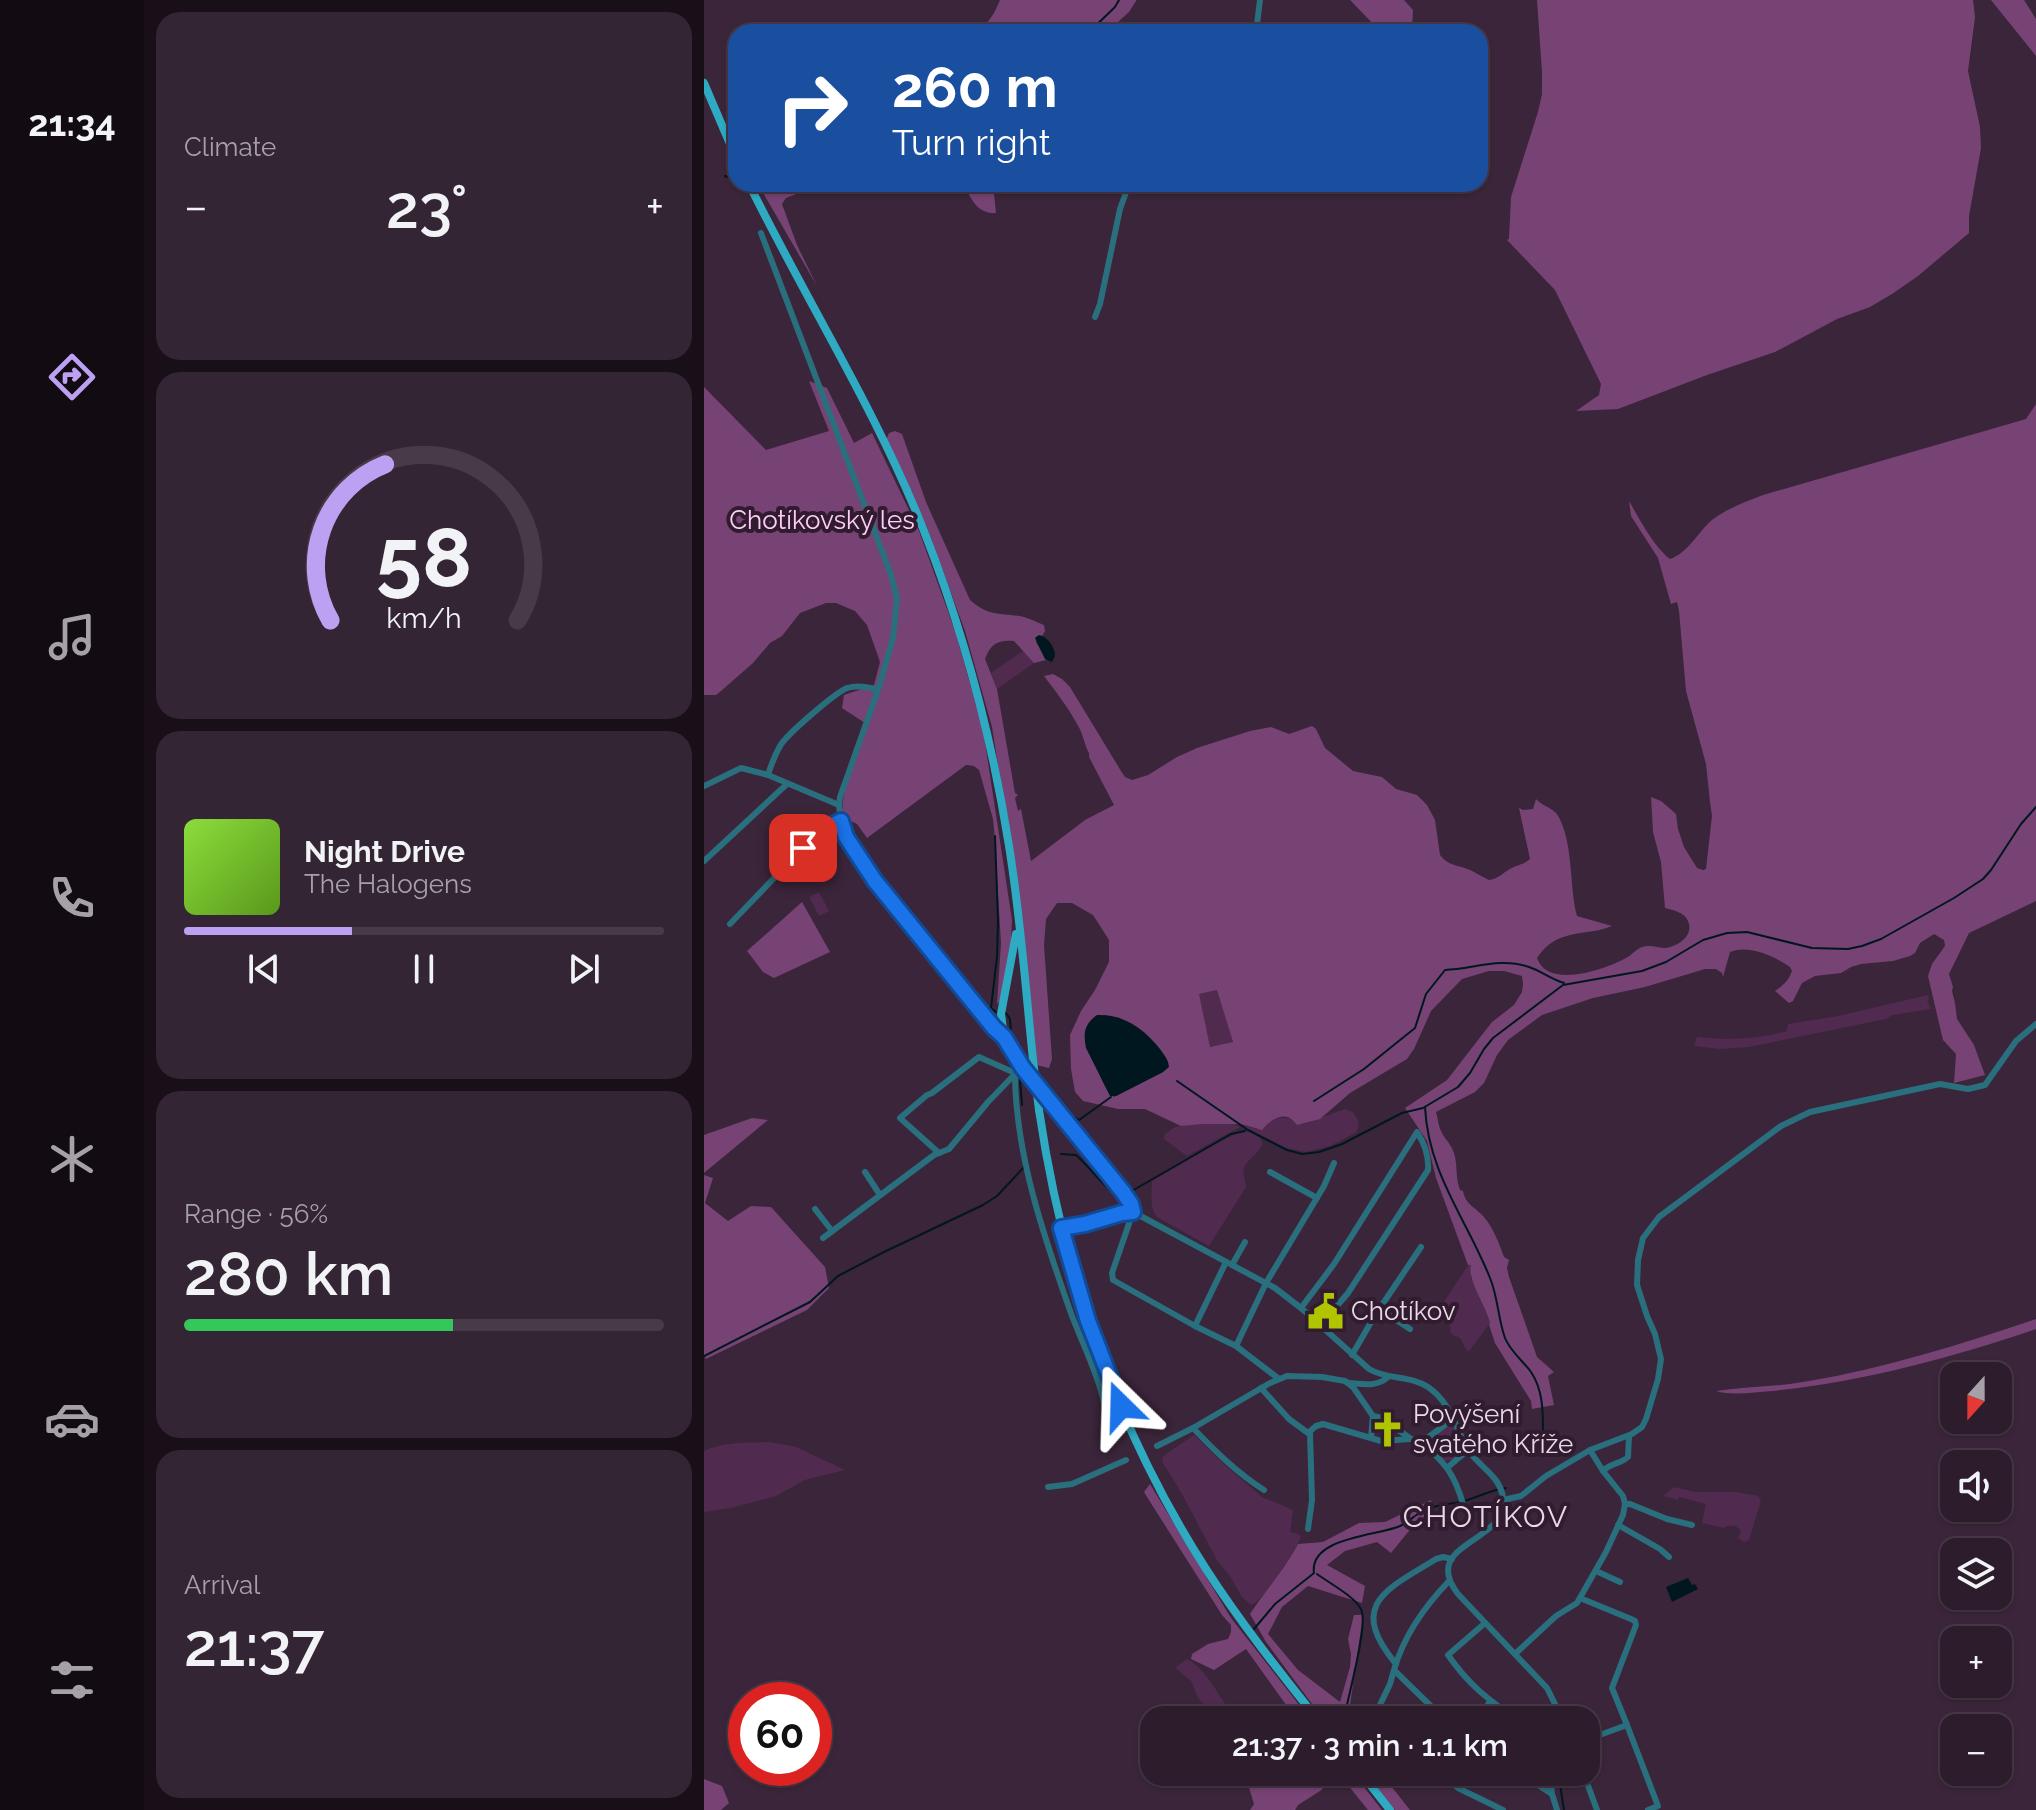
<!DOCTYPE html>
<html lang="en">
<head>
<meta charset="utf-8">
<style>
	body { margin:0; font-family:Raleway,sans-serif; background:#342534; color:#f1f3f6; height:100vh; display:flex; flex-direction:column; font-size:30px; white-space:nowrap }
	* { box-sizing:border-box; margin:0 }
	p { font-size:26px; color:#a6a1a9 }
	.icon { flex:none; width:44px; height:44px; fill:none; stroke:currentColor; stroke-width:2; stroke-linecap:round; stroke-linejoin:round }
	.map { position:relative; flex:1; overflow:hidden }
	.panel { display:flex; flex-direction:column; gap:12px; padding:12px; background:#180f18; width:560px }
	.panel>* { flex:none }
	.hud { position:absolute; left:24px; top:24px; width:760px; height:168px; border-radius:24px; box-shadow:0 2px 6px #0004,0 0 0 2px #483a48; background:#1a4fa0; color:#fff; overflow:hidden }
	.needle { width:52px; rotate:201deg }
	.tools { position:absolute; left:1236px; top:1362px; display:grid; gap:16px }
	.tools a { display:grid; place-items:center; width:72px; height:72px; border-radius:16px; background:#2c1c2c; box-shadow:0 2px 6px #0004,0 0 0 2px #483a48; font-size:40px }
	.speed { position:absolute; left:24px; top:1682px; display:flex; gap:16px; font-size:40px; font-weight:700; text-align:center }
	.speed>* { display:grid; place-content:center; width:104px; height:104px; border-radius:50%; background:#2c1c2c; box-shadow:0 2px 6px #0004,0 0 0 2px #483a48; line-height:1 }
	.speed .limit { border:12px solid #d22; background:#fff; color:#111 }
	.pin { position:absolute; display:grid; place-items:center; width:68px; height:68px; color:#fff; margin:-34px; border-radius:16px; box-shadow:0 4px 12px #0006 }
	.me { position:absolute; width:88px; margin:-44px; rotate:338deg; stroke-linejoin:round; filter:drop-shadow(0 0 6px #0008) }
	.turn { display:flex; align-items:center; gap:28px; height:168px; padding:0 32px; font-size:36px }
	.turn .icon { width:104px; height:104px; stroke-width:2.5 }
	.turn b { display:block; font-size:56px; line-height:68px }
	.big { font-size:60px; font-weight:600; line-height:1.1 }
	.panel .tile { flex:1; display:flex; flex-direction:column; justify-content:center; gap:12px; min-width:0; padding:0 28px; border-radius:24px; background:#342534 }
	.panel .dial { align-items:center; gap:0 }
	.dial svg { height:208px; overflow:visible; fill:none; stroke:#483a48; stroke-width:7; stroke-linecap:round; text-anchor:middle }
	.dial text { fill:#f1f3f6; stroke:none }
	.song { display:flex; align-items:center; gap:24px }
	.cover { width:96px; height:96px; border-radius:12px; background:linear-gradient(135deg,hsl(90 70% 55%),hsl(90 70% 35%)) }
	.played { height:8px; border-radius:4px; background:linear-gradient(90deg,#bca0f2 35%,#483a48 35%) }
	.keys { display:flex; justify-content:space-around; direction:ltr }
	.heat { display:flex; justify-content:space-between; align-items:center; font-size:44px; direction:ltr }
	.charge { height:12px; border-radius:6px; background:linear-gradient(90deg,#34c759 56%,#483a48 0) }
	.trip { position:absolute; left:436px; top:1706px; width:460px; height:80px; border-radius:24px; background:#2c1c2c; box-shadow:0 2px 6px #0004,0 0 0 2px #483a48; font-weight:600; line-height:80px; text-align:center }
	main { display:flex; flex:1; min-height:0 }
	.dock { display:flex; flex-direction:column; width:144px; justify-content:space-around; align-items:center; background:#120b12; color:#a6a1a9 }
	.dock .icon { width:56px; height:56px }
	.dock .selected { color:#bca0f2 }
	.dock b { font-size:36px; color:#f1f3f6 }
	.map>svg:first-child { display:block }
</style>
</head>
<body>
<main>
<nav class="dock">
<b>21:34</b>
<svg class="icon selected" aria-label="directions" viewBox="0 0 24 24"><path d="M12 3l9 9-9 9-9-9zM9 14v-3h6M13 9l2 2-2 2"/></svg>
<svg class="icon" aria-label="music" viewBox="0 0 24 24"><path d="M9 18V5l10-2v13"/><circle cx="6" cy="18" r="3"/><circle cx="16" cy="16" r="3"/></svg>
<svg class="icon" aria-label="phone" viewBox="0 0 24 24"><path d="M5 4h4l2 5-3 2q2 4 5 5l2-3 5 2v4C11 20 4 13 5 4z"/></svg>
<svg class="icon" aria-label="climate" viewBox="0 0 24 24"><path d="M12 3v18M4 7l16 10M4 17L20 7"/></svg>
<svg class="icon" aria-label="car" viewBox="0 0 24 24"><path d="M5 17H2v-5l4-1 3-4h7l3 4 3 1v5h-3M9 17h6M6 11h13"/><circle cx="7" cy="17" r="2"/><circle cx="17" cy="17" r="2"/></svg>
<svg class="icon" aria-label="filters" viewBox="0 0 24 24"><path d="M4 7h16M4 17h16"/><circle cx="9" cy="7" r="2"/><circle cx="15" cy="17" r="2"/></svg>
</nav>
<section class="panel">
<div class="tile"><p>Climate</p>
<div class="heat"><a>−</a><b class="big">23°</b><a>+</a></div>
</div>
<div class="tile dial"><svg viewBox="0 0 100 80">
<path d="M14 69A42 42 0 1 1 86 69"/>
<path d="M14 69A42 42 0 0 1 35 9" stroke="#bca0f2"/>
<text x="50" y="56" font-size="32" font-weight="700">58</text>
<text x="50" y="72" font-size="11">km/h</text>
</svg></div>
<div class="tile">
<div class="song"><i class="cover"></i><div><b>Night Drive</b><p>The Halogens</p></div></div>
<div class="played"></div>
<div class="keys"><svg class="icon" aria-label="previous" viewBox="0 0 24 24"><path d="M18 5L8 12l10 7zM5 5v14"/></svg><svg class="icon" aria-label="pause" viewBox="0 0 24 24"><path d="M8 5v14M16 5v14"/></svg><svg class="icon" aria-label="next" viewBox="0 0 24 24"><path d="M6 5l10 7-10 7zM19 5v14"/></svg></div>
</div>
<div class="tile"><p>Range · 56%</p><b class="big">280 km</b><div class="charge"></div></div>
<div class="tile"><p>Arrival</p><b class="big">21:37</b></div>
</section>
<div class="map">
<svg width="1332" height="1810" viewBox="0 0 1332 1810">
	<rect width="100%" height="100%" fill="#3b253a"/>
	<g fill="#512a4f">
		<polygon points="320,650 330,663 293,689 287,673"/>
		<polygon points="115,892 125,911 115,916 105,897"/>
		<polygon points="514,990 529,1043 505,1047 494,994"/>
		<path d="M1224,995L1225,999L1223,1000L1227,1009L1188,1015L1182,1019L1045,1047L1016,1049L990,1046L993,1037C1026,1040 1051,1040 1083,1031L1084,1024L1134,1016Z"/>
		<path d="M641,1109L649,1112L655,1122L653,1132L626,1146L602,1152L582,1148L567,1140L539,1127L537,1124L553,1129C573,1116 576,1114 599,1124Z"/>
		<polygon points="491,1124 531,1124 536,1127 483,1156 460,1139 461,1134 471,1127"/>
		<path d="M540,1130C578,1143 545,1154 540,1168C538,1174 542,1181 542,1187L505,1246L453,1217C445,1208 448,1193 448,1181L513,1143Z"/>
		<polygon points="765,1264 767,1265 767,1278 782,1308 786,1323 766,1350 763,1351 756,1338 749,1335 746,1332 747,1328 744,1322 731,1315"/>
		<polygon points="749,1426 760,1449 749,1460 740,1461 723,1446 722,1441 742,1427"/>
		<path d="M490,1435L522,1466L558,1497L589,1510L586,1532L595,1534L597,1537C589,1554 564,1598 547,1605L538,1597L526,1576L514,1562L478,1494L458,1461L459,1456Z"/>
		<path d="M66,1442L92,1447L141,1470L101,1480L72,1496L27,1508L0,1512V1451C20,1441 44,1443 66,1442Z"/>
		<path d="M970,1487L991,1492H1032L1054,1496L1057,1501L1056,1504L1045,1540L1040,1542L1034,1538L1037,1531C1033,1525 1025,1524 1020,1528L998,1523L1002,1504L975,1497L974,1500L959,1496Z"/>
		<path d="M483,1659C502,1668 519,1702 531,1720H506L503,1708L494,1698L487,1681L473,1669L472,1667Z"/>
	</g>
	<g fill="#774374" fill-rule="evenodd">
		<path d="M296,0H432V1L425,12L403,32H249L252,29C279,32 286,24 296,0Z"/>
		<polygon points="646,0 700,0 709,10 708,28 705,32 677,32"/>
		<polygon points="833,0 1269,0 1271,17 1264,71 1276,127 1277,148 1265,216 1265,233 1214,276 1188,294 1166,307 1133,319 1071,352 1003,375 914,409 872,411 895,395 897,384 851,290 803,240 805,239 807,197 834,112 838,94 838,72"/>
		<polygon points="1287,0 1320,0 1332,19 1332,56"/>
		<polygon points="54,184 118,184 82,198 78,204 93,245 113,286"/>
		<path d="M260,184H289L292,213C273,214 267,199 260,184Z"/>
		<path d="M105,381L123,388L150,443L168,433L215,531L252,634L279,729L308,920L307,942L296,1001L293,1004L297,943L290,829L289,819L275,770L270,766L262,765L163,838L153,824L139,817C135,790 155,751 164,725L138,708L140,695L170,685L176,662L163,625L151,611L132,603H122L96,613L78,636L66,643L49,663L17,691L12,695H0V387L62,450L125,431Z"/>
		<path d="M1332,404V901L1265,933L1245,974L1249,987L1248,991L1251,1003L1253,1019L1270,1045L1281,1075L1250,1083L1252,1054L1239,1040L1224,976L1228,964L1241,946L1240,940L1230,934L1216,943L1211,953L1206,956L1189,961L1157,964L1147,967L1137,973L1111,976L1098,983L1089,1001L1085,1003L1071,991C1079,986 1085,980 1088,971L1086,967C1070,956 1045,944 1026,952L1019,977L1018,973L1012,969H1001L941,987L889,998L838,1015L804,1040L793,1055L780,1083L771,1092L732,1112C734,1118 734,1125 737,1131C740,1138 747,1144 750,1153C754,1166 751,1177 756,1190L759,1191C762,1205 770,1206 779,1216C789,1227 795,1243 800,1257L805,1260L803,1268L805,1277L833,1357L850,1372L844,1376L850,1405L828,1409L827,1401L791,1343L785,1325L786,1323C782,1305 763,1280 767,1265H764L732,1178L723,1141L701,1108L743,1080L788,1022L810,1005L818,992L819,984L818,976L800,971H785L758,979L727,1011L710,1049L703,1059L646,1093L616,1119L593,1125C582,1109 568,1118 558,1130L537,1124H498L477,1126L441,1109H414L379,1101L371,1092L367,1069L366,1035L377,1011L391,990L405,962V940L389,915L368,903H353L342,919L340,945L348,1059L345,1068L332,1065L314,891L288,727L261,631L223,527L182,440L185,433L191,431L198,434L222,502L266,600C284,616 294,613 315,616C323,617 332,622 340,625L341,631L338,636H333L332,642L342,660L330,663L310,641C293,640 287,644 281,659L293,689L311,793L314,795L311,798L314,811L317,809L327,861L381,820L410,805L385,757V753C380,744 379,733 373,724C364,707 352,692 340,676L349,674L358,679L366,687L417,771L421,777L428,780L444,775L473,757L493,748L546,731L567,727L585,734L608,726L612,729L621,748L649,771L678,777L692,789L713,795L723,805L731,820L736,855C744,866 754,865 766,870C773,873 778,877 785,880C795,879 799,872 808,868C815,864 819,865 826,859L815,808L819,810L829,809L832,799C838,806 847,807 853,814C870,841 865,887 873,916L908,926C882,937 853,927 833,958C844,990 902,969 922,958C928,955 932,949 938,947C946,944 954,948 962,948C974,946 988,937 985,924C982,912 971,911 961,908L957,862L949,832L947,797L957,801L972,814L974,829L980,847L993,868L999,870L1002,869L1008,816L1006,802L1002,764L982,691L975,611L973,602L967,604L954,558L927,516L925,501C935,518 950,547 966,559C984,553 994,532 1008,520C1024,508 1041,502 1059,495L1322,419ZM513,990L529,1042L506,1047L495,994ZM400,1015L416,1018L459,1072L410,1097C400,1090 399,1079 393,1068C383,1048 368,1024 400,1015Z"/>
		<polygon points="98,902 126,952 70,978 59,972 43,951"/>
		<polygon points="48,1118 64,1120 0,1173 0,1135"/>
		<polygon points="0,1175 9,1178 1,1203 24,1221 47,1206 67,1207 121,1267 125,1288 103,1310 2,1359 0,1355"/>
		<path d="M1332,1319V1329C1247,1358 1157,1382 1068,1391C1050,1392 1029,1396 1012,1391C1043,1386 1074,1387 1105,1381C1182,1368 1257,1344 1332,1319Z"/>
		<polygon points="446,1484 527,1618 607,1720 593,1720 542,1649 510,1670 487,1659 488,1654 504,1644 524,1639 527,1632 527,1625 518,1615 443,1497 440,1492"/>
		<path d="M727,1500L730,1511L713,1521L687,1553L673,1542L641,1551L623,1565L661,1586L658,1603L604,1586L578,1607L564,1634L594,1670L636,1702L646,1667L647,1654L644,1639L650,1615H659L645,1712L667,1707L657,1720H620L562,1642L546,1614C562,1590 581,1569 594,1544L619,1542L655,1523L681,1522Z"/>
		<polygon points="549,1772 648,1772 678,1810 664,1810 639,1779 631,1777 616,1791 594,1805 591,1810 546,1810 550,1804 542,1778"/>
		<polygon points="660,1772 676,1772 706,1810 691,1810"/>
		<polygon points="0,1779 18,1786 25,1803 17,1810 0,1810"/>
	</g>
	<g fill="#001720">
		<path d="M335,635C344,637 351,647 351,656L348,662L341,659L331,638Z"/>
		<path d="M393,1015C420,1014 440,1029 456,1049C461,1056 464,1059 465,1067L459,1072L412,1096H406L382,1048C379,1034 381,1023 393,1015Z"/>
		<polygon points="984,1578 988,1585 991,1584 994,1589 968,1602 962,1587"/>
	</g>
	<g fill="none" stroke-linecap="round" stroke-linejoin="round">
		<g stroke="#001720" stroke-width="2">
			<polyline points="385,32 411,7 415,0"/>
			<polyline points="21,176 32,180"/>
			<polyline points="57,185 78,186 88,184"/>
			<polyline points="291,836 294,921 293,957 287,1008 292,1012"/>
			<polyline points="302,1013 306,1019 308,1045"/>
			<polyline points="316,1079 318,1105"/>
			<polyline points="335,1079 367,1115 375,1120 407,1097"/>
			<polyline points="473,1081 544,1130 583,1150 598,1154 615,1152 638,1144 698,1113 719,1108 754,1087 766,1073 780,1049 789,1038 859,985 938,971 962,962 999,940 1023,933 1043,932 1108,948 1144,949 1158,946 1177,939 1250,898 1279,879 1287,870 1317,824 1332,807"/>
			<path d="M610,1101L660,1069L711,1028L722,994L741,970C769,969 797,957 825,967C837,971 847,979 860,983"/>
			<path d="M721,1107C724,1173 763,1220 786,1278C794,1297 794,1319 801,1338C806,1351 819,1361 827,1372C839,1390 839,1411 839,1432"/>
			<path d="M357,1154L372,1155C385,1166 400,1188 413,1195"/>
			<polyline points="426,1192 527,1134 541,1131"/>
			<polyline points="0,1356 106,1302 134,1276 180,1252 279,1205 293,1196 320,1167"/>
			<path d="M613,1574C625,1583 650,1596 657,1609C665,1624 643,1699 640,1720"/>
			<path d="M550,1629L571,1604L610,1573C605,1537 674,1536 696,1526C704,1522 710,1516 717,1512C730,1504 746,1505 760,1501C774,1497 787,1490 802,1488"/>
			<polyline points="854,1772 860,1810"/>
		</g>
		<g stroke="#296f7d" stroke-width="6">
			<polyline points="552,32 556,0"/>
			<polyline points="57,233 187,575 193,599 189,638 174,690 136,797 135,805 137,821 142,837 150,852 171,881 290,1028 300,1037 319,1068 419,1192 427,1204 429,1212 408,1273 409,1280 491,1326"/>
			<polyline points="391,317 396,304 416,209 425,184"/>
			<path d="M64,775C67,765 71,755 76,746C83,734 131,693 143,688C153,685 165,687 174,690"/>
			<polyline points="0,786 37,768 64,775 135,805"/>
			<polyline points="0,861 83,784"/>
			<polyline points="26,924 99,848 125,827 137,821"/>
			<path d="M311,1073C311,1154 341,1240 368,1316C383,1355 405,1395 404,1438"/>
			<polyline points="235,1153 196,1118 223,1095 228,1093 275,1057 311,1073"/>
			<polyline points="161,1172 176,1195"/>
			<polyline points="566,1172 613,1198"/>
			<polyline points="111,1209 128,1231"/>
			<path d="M429,1212L571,1288L597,1308L665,1369C683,1380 706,1375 724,1387C746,1402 751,1426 763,1448C774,1467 795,1474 799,1497C807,1543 714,1542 754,1594L843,1688L859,1720"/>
			<polyline points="119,1238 230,1155 245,1149 284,1102 312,1073"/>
			<polyline points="522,1262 491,1326 532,1346 575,1379"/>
			<polyline points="528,1265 541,1242"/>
			<path d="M597,1308L630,1264L713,1132C721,1144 725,1155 724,1170L644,1293L616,1326"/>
			<polyline points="675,1309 706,1329"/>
			<polyline points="532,1346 562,1283 620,1186 630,1163"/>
			<polyline points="648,1355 670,1317 717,1247"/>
			<path d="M646,1383C659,1384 674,1387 684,1377"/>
			<polyline points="557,1388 585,1419 604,1433 612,1426 619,1424 677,1441 707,1439"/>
			<path d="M489,1428C511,1451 533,1473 560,1490"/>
			<polyline points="667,1438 669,1416"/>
			<path d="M718,1442C741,1464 750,1472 759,1504"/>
			<polyline points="453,1446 489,1428 566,1383 583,1376 618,1377 641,1381 649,1387 669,1416 678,1418 707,1439 718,1442 750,1418"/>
			<polyline points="744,1467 764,1450"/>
			<path d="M899,1471C906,1463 917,1464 924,1457L925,1436"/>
			<polyline points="344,1487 368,1484 422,1460"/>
			<polyline points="799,1500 817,1496 842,1476 886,1450 928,1434 938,1427 942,1419 954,1379 957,1359 951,1334 943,1316 933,1285 934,1260 939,1238 955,1217 1077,1126 1106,1112 1236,1084 1264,1089 1281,1085 1312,1041 1332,1024"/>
			<polyline points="921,1504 926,1504 963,1519 988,1525"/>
			<polyline points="914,1525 956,1549 965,1557"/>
			<polyline points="604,1529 608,1500 606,1433"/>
			<polyline points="892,1571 916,1582"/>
			<polyline points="876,1598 927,1619 931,1621 932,1625 908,1688 923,1725 882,1740"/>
			<path d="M781,1623L744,1655C765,1685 783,1699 814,1720"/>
			<polyline points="811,1654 852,1616 873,1603 902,1552 919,1515 921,1504 919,1496 899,1471 886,1450"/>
			<path d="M692,1664C642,1604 684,1589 732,1559L739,1557L748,1559"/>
			<polyline points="682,1720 673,1711 686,1684 690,1670"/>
			<path d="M741,1720L690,1670C700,1635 720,1607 745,1581"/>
			<polyline points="774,1720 786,1701"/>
			<polyline points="846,1720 849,1714 856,1711"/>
			<polyline points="923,1725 954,1806 944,1810"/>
			<polyline points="814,1772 848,1794 846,1772"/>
			<polyline points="879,1772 893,1810"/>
			<polyline points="738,1774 754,1788 799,1810"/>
			<polyline points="848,1794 853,1810"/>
		</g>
		<g stroke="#2eabc2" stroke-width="8">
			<polyline points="0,83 32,158"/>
			<path d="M45,184C102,300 172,410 220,531C260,633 288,738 305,846C317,920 322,995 330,1069"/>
			<polyline points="300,1037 297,1014 312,934"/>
			<path d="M335,1110C359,1273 413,1430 502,1569C536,1622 575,1671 614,1720"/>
			<polyline points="357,1228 381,1224 418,1213 429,1212"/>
			<polyline points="656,1772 686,1810"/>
		</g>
		<polyline stroke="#2eabc2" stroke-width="8" points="330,1069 335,1110"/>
	</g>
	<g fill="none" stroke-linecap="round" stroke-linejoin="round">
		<defs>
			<polyline id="route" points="99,848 125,827 137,821 142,837 171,881 290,1028 300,1037 319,1068 419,1192 427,1204 429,1212 418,1213 381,1224 357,1228 384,1321 417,1406"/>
		</defs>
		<use href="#route" stroke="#114b97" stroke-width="20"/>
		<use href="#route" stroke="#1a73e8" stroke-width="14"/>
	</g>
	<defs>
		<symbol id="civic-bare" viewBox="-9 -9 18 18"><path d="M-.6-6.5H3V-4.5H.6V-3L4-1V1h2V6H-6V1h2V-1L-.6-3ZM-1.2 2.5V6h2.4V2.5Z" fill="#b0c500" stroke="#311b2f" stroke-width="2.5" paint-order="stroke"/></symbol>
		<symbol id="church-bare" viewBox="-9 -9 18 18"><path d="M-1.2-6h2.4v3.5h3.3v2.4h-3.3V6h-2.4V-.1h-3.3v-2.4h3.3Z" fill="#b0c500" stroke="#311b2f" stroke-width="2.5" paint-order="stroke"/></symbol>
	</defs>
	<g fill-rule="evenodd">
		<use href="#civic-bare" x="596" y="1286" width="51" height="51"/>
		<use href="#church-bare" x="658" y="1404" width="51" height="51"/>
	</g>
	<g text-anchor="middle" stroke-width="8" stroke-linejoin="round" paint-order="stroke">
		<g font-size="26" fill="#fecefa" stroke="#311b2f">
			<text x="118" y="529">Chotíkovský les</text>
		</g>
		<g font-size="26" fill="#e8d9e7" stroke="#311b2f" text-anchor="start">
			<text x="647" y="1320">Chotíkov</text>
			<text x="709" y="1423">Povýšení<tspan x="709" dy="30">svatého Kříže</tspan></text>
		</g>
		<g font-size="30" letter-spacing="2" fill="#e8d9e7" stroke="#311b2f">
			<text x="782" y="1527">CHOTÍKOV</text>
		</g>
	</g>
</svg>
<div class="tools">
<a><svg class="needle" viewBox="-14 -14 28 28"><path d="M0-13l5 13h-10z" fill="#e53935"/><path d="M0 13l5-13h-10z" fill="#a6a1a9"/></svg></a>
<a><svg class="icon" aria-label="sound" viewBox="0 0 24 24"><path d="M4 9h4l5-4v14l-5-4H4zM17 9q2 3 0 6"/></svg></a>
<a><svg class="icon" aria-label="layers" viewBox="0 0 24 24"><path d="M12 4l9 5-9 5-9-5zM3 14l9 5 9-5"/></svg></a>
<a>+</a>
<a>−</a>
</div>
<div class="speed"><div class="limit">60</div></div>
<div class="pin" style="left:99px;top:848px;background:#d93025"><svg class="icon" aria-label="arrive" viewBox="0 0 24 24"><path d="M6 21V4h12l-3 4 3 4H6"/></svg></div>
<svg class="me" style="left:417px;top:1406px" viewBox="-20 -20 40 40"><path d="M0-17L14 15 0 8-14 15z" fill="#1a73e8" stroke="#fff" stroke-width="4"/></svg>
<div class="trip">21:37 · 3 min · 1.1 km</div>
<div class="hud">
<div class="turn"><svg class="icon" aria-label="right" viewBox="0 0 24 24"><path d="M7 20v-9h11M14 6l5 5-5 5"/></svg><div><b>260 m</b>Turn right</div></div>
</div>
</div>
</main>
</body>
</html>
